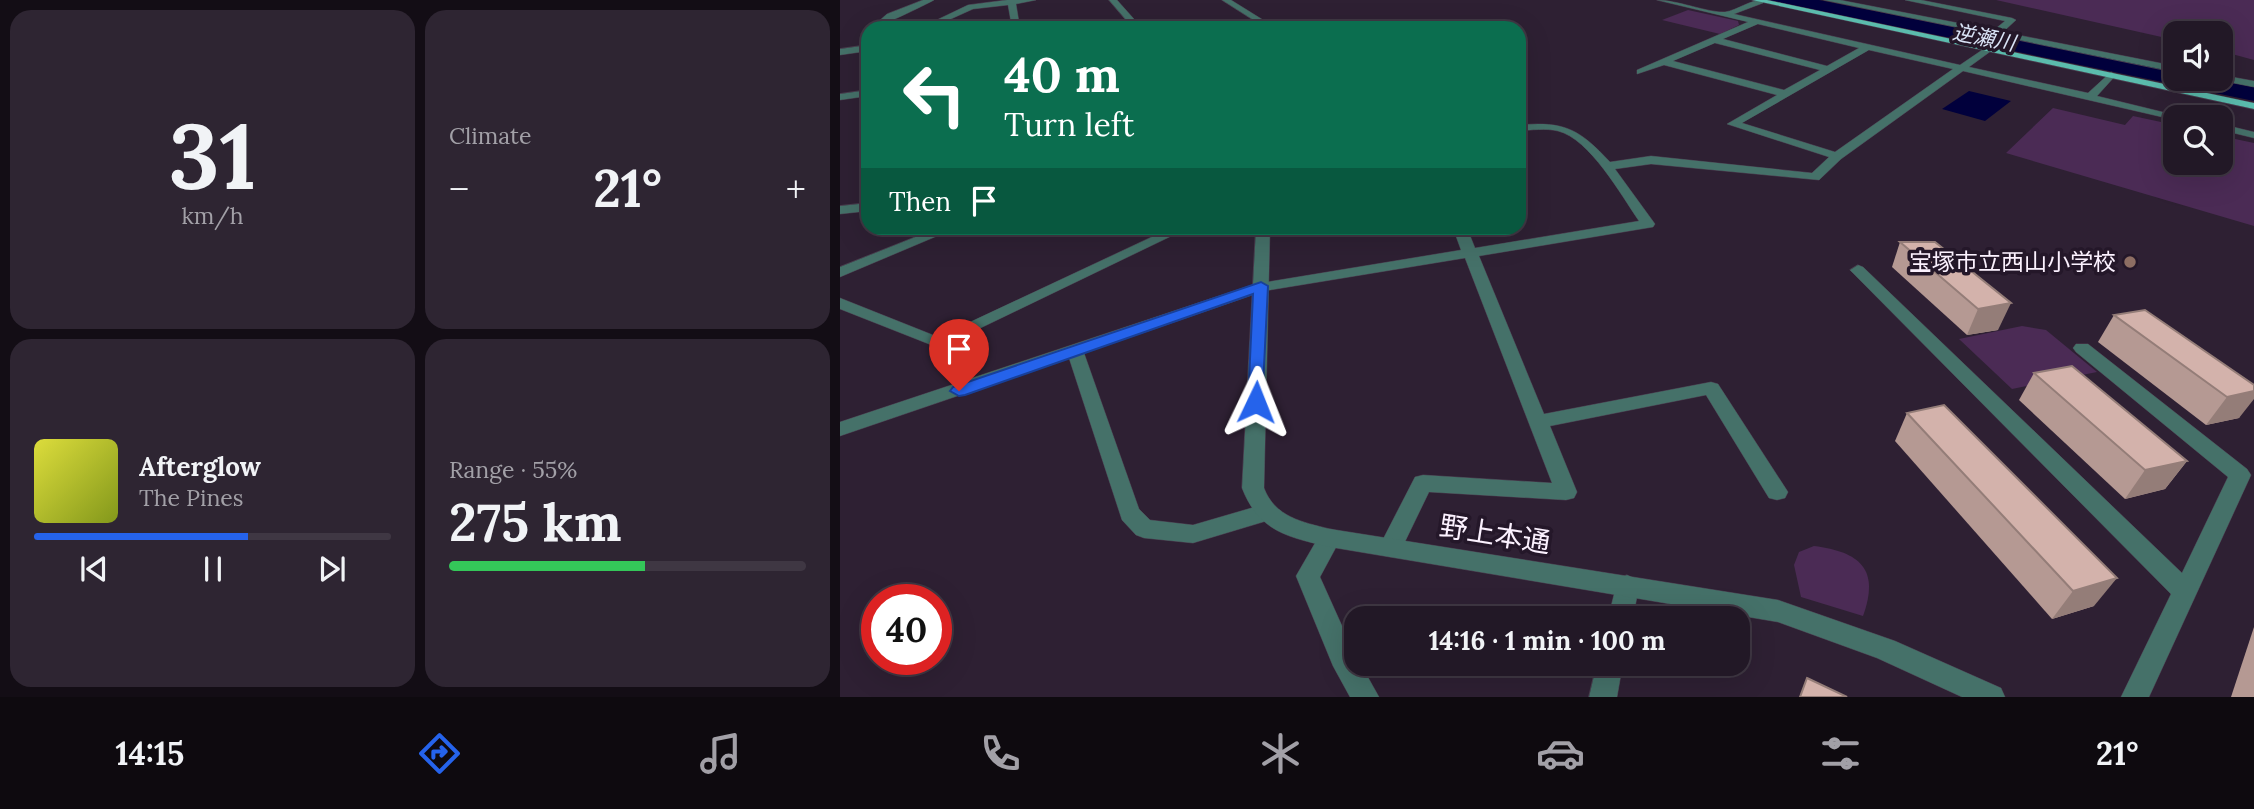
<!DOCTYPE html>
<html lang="en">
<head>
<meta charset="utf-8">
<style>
	body { margin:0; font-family:Lora,"Noto Sans JP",serif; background:#2e2532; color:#f1f3f6; height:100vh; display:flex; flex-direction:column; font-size:26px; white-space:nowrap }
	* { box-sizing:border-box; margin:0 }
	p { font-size:23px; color:#a2a0a7 }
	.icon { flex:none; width:38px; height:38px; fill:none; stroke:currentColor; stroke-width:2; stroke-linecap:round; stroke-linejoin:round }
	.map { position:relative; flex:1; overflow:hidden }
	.details { display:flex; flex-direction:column; gap:10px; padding:10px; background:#130d15; width:840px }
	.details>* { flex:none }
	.banner { position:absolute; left:21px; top:21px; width:665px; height:214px; border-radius:21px; box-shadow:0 7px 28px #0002,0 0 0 2px #3f3743; background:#0b6e4f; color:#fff; overflow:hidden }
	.fabs { position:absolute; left:1323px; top:21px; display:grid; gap:14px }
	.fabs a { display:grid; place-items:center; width:70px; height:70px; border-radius:14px; background:#221826; box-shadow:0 7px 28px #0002,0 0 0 2px #3f3743; font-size:35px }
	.speed { position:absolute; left:21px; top:584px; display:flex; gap:14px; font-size:35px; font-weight:700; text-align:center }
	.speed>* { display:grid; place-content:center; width:91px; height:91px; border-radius:50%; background:#221826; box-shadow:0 7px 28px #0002,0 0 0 2px #3f3743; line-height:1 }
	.speed .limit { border:10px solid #d22; background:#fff; color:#111 }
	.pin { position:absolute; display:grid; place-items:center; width:60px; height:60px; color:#fff; margin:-72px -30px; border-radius:50% 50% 50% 0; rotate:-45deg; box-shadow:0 0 7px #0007 }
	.pin .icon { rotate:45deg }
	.me { position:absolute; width:77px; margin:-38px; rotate:2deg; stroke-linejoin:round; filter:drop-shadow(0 0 5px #0008) }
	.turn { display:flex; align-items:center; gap:24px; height:147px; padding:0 28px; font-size:32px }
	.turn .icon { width:91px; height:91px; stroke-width:2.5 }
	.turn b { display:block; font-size:49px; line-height:60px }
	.then { display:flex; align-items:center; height:66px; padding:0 28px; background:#0003; gap:14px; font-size:26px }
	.big { font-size:52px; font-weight:700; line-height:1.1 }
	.details .card { flex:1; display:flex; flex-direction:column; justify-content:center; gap:10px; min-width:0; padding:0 24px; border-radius:21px; background:#2e2532 }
	.details .dial { align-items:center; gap:0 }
	.dial b { font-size:91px; line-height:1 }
	.song { display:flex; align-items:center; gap:21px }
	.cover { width:84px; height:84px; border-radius:10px; background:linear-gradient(135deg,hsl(60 70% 55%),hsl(70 70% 35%)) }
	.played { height:7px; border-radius:4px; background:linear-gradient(90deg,#2563eb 60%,#3f3743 60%) }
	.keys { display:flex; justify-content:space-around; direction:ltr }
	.heat { display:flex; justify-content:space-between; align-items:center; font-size:38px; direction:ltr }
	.charge { height:10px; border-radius:5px; background:linear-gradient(90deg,#34c759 55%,#3f3743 0) }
	.details .tiles { flex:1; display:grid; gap:10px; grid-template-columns:repeat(2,1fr) }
	.trip { position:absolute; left:504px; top:606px; width:406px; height:70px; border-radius:21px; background:#221826; box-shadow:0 7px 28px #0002,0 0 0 2px #3f3743; font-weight:700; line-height:70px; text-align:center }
	.menu { display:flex; height:112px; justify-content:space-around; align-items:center; background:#0e0a0f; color:#a2a0a7 }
	.menu .icon { width:49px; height:49px }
	.menu .active { color:#2563eb }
	.menu b { font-size:32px; color:#f1f3f6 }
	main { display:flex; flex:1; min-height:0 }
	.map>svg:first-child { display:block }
</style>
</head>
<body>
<main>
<section class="details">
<div class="tiles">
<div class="card dial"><b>31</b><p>km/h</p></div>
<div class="card"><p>Climate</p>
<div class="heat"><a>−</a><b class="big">21°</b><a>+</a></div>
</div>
<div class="card">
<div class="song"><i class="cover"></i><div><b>Afterglow</b><p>The Pines</p></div></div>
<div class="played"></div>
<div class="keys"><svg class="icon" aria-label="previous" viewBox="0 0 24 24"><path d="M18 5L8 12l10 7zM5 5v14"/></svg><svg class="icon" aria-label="pause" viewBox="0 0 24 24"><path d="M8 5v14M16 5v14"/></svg><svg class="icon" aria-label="next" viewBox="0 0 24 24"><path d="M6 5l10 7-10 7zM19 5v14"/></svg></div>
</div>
<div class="card"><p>Range · 55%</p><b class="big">275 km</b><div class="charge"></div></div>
</div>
</section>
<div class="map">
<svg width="1414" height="697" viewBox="0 0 1414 697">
	<rect width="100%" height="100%" fill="#2e2033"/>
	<g fill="#4b2b55">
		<polygon points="1156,0 1414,0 1414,60 1381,51 1381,33 1335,33 1335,40"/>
		<polygon points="848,10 898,21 899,25 880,34 822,20"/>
		<polygon points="1213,108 1285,125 1293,116 1335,125 1335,163 1381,163 1381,136 1414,143 1414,226 1166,153"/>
		<polygon points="1182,326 1206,330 1257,372 1172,389 1119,339"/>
		<path d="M974,546C1020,552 1040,569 1023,616L961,597L954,565L959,552Z"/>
	</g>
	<g fill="#01003c">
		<polygon points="927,0 979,0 1335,71 1335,79 1374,79 1414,87 1414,101"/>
		<polygon points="1129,91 1171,101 1145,121 1102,109"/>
	</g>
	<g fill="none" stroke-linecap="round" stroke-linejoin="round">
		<defs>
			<g id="minor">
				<path d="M83,0H94C85,5 38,28 31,28L47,14Z"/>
				<polygon points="167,0 196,0 176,4 180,28 172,28 168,5 133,9 91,28 80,28 128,5"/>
				<polygon points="382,0 391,0 436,28 426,28"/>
				<path d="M817,0C838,0 868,13 885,12C898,10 909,0 923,0V3L894,14L1120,65L1148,46L1151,51L1129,67L1248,93L1271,72L1276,75L1257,96L1343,117H1335V120L1123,71L1001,159L979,180L811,164L775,169L815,224L813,227L639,256L704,414L871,382L878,384L948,492L945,498L937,500L929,498L866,395L710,426L737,492L734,498L726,500L589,492L559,554L551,557L543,554L539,547L575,477L583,475L712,483L625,258L424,291L244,353L299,509L310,520L353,525L425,504L433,507L436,513L433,519L353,543L304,538L296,535L282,520L229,358L0,436V422L415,284L621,250L613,228H627L635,248L799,221C781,195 750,139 718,131C705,128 692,130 679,131V125C725,121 739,129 770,162L811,156L972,173L989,157L887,124L937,95L824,65L797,74V70L908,22ZM918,24L1019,48L987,66L883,39ZM875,43L980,70L944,90L833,61ZM1029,50L1113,69L995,152L902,123Z"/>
				<polygon points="984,0 1000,0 1154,30 1165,21 1065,0 1081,0 1172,18 1176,20 1163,32 1335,66 1335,72"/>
				<polygon points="28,45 28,51 0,55 0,49"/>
				<polygon points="1381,75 1414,81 1414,87 1378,80"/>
				<polygon points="28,90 28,96 0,100 0,94"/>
				<polygon points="1381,124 1414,132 1414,138 1381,130"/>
				<polygon points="28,203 28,211 0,214 0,206"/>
				<polygon points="98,228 116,228 0,277 0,267"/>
				<polygon points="331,228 348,228 99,348 0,309 0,298 98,337"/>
				<polygon points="1018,265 1023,267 1342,573 1388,477 1236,352 1233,348 1236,344 1248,344 1407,469 1411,475 1309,697 1281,697 1331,594 1013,273 1010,270"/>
				<polygon points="490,529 498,531 501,538 480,577 516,657 516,663 520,663 539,697 510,697 493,666 456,576 482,531"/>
				<polygon points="787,575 796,579 799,586 793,618 768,618 778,579"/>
				<polygon points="757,663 783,663 777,697 749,697"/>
			</g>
			<g id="tertiary">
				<polygon points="269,0 277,0 302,28 293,28"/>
				<path d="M416,228H430L424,488C435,517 462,522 490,529L938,600L1055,641L1161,688L1165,697H1122L1037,658L938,622L490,547C448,537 419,532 402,488Z"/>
			</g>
			<polygon id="primary" points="912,0 927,0 1414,103 1414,109"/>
		</defs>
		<use href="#minor" stroke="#4b3d4f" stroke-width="1"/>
		<use href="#tertiary" stroke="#4b3d4f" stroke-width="1"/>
		<use href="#primary" stroke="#4b3d4f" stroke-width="1"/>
		<use href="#minor" fill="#457169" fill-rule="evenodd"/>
		<use href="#tertiary" fill="#457169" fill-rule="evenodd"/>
		<use href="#primary" fill="#5bbcad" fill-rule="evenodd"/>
	</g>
	<g fill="#b59993">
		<polygon points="1060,242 1095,242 1158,330 1127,335 1052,267"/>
		<polygon points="1274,315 1414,385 1399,418 1366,425 1258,342"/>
		<polygon points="1194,373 1347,461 1325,489 1285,499 1179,400"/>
		<polygon points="1067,413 1254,606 1212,619 1055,441"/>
		<polygon points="1414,627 1414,697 1391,697"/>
	</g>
	<g fill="#947d78">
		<polygon points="1171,303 1158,330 1127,335 1138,309"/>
		<polygon points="1414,391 1414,399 1399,418 1366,425 1387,397"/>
		<polygon points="1347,461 1325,489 1285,499 1305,470"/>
		<polygon points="1277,578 1254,606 1212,619 1233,591"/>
	</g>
	<g fill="#d3b2ab" stroke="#947d78" stroke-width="2">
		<polygon points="1060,242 1095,242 1171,303 1138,309"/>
		<polygon points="1305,310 1414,385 1414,391 1387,397 1274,315"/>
		<polygon points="1232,366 1347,461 1305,470 1194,373"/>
		<polygon points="1104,405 1277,578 1233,591 1067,413"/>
		<polygon points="967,678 1007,697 960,697"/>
	</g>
	<polygon fill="#2563eb" stroke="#184099" stroke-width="2" points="421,282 428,286 422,407 416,408 408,402 413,294 125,395 119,396 110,391 113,387"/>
	<circle fill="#8d6e63" stroke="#241729" stroke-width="2.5" cx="1290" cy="262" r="7"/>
	<g text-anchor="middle" stroke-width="7" stroke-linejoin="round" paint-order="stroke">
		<g font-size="21" font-style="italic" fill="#dae4f7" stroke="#241729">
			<text transform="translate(1144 38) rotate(11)" y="7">逆瀬川</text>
		</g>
		<g font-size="23" fill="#fbf1fe" stroke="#241729" text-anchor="end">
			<text x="1276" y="270">宝塚市立西山小学校</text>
		</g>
		<g font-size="28" fill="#fbf1fe" stroke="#241729">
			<text transform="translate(655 534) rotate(9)" y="10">野上本通</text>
		</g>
	</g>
</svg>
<div class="fabs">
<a><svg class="icon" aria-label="sound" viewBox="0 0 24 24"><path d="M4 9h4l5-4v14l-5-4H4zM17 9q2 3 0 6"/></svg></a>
<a><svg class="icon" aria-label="search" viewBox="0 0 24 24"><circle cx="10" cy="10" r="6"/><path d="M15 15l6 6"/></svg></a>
</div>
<div class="speed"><div class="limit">40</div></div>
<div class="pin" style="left:119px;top:391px;background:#d93025"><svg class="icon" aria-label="arrive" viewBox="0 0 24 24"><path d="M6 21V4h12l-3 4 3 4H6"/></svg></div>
<svg class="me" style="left:416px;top:402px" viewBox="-20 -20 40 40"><path d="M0-17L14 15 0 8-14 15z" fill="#2563eb" stroke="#fff" stroke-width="4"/></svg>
<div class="trip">14:16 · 1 min · 100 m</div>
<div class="banner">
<div class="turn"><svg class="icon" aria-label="left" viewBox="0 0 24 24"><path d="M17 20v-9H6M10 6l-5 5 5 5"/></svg><div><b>40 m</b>Turn left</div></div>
<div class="then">Then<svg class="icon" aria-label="arrive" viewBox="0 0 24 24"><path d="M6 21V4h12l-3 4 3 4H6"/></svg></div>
</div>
</div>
</main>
<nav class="menu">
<b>14:15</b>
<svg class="icon active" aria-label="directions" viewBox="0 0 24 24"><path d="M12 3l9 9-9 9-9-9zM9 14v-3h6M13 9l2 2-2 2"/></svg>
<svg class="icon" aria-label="music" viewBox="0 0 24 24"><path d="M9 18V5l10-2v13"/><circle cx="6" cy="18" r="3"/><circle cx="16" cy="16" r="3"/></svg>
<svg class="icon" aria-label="phone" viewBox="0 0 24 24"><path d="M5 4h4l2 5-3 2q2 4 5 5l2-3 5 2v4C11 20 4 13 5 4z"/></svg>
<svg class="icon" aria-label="climate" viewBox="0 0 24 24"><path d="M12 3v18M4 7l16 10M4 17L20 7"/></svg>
<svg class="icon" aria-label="car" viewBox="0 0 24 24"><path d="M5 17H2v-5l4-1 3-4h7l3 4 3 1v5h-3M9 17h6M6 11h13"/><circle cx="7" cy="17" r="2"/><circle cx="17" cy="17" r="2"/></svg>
<svg class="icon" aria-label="filters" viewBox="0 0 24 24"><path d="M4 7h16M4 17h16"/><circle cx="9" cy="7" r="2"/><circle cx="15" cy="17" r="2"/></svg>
<b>21°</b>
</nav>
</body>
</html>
